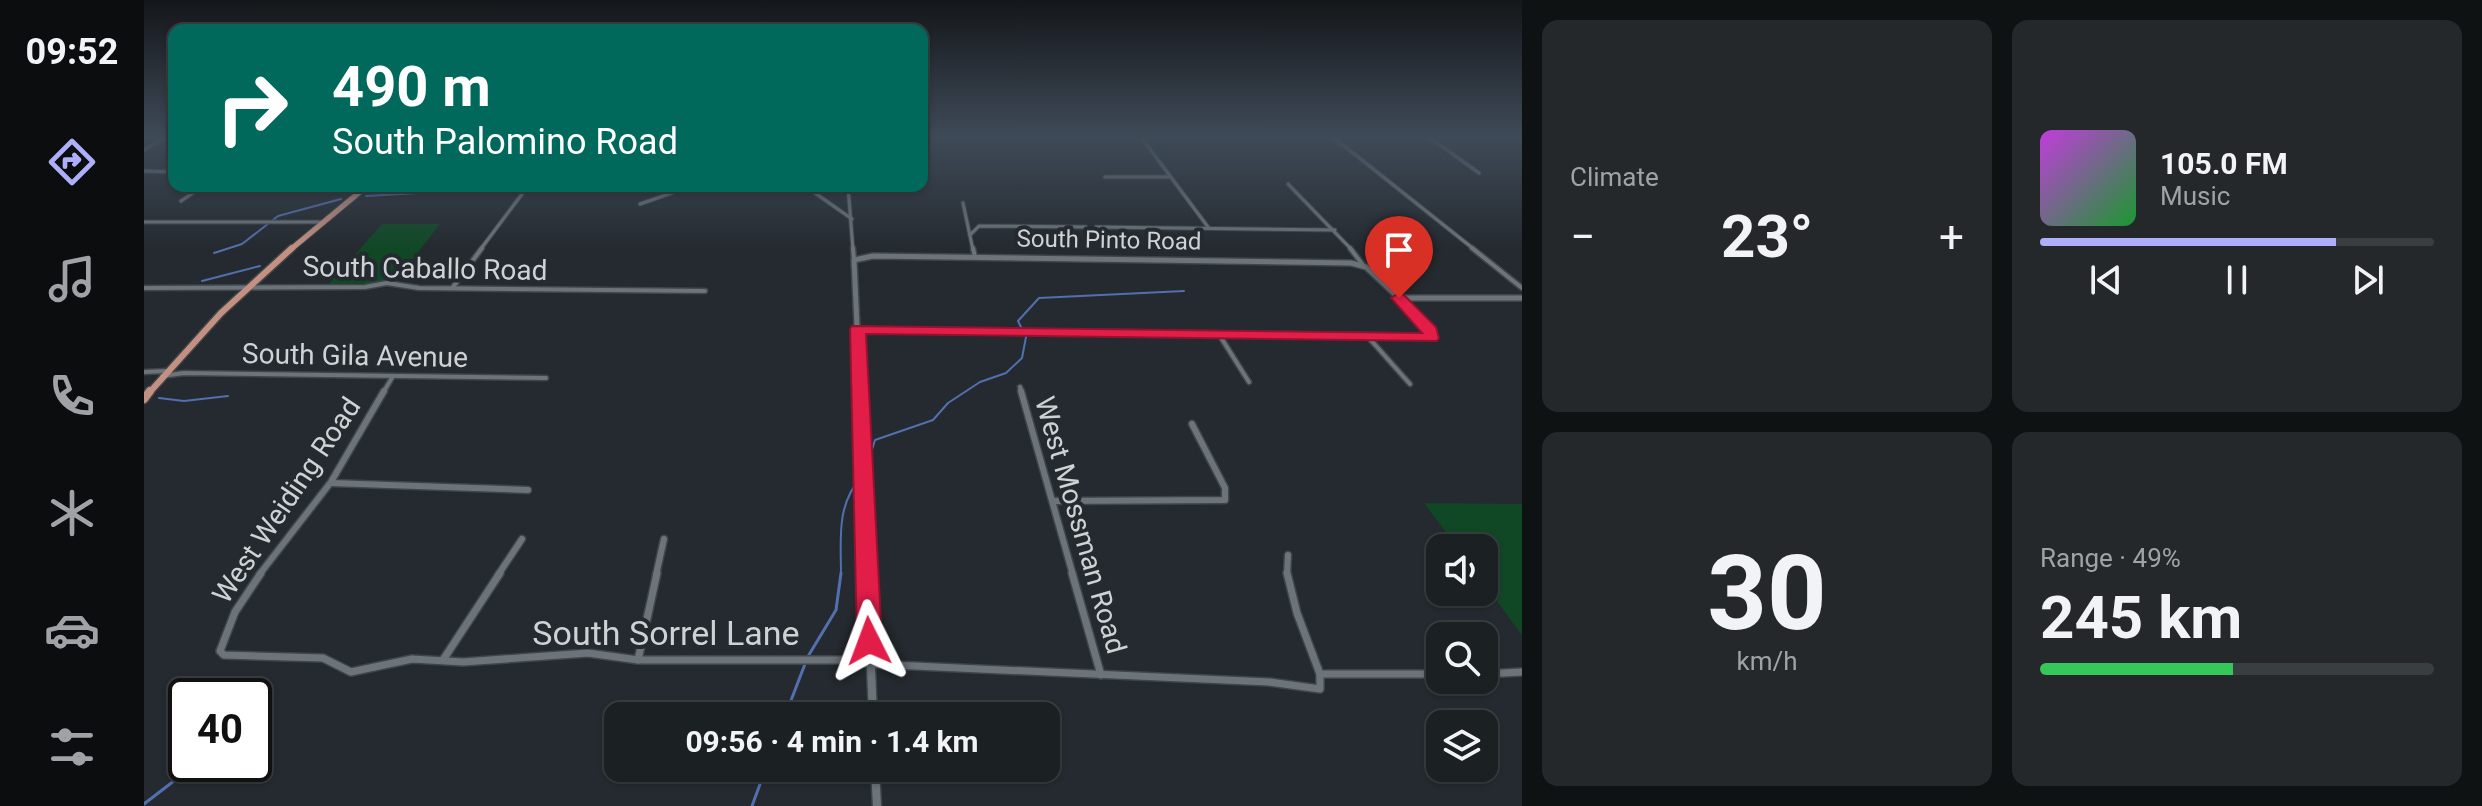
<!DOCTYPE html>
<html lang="en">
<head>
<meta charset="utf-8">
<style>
	body { margin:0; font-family:Roboto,sans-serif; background:#24282b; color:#f1f3f6; height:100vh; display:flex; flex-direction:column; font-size:30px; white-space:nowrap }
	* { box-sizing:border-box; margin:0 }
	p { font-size:26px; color:#a0a3a6 }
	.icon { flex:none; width:44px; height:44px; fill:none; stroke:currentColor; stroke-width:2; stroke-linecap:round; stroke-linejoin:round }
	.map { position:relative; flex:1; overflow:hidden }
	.details { display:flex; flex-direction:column; gap:20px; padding:20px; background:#0f1213; width:960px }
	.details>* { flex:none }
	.top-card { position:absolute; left:24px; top:24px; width:760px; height:168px; border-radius:16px; box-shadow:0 2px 6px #0004,0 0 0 2px #393e41; background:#00695c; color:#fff; overflow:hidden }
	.controls { position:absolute; left:1282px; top:534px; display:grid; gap:16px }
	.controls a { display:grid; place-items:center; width:72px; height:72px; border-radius:16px; background:#1b2023; box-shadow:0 2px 6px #0004,0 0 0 2px #393e41; font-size:40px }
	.speed { position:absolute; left:24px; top:678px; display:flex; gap:16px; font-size:40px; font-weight:700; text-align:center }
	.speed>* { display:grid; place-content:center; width:104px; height:104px; border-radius:50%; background:#1b2023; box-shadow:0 2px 6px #0004,0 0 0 2px #393e41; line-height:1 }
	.speed .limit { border:4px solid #111; border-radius:12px; background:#fff; color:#111 }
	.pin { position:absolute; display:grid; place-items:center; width:68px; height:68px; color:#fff; margin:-82px -34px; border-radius:50% 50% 50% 0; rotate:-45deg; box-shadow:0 0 8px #0007 }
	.pin .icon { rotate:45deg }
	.me { position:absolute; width:88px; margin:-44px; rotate:357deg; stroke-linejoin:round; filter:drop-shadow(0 0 6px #0008) }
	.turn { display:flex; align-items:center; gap:28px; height:168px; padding:0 32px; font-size:36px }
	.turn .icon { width:104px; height:104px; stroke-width:2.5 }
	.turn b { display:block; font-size:56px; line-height:68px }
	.big { font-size:60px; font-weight:700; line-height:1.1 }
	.details .card { flex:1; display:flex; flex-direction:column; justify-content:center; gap:12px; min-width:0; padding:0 28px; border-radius:16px; background:#24282b }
	.details .dial { align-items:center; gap:0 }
	.dial b { font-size:104px; line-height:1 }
	.song { display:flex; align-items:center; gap:24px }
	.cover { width:96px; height:96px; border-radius:12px; background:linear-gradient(135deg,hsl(290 70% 55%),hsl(130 70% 35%)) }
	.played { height:8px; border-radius:4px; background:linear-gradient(90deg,#afaefa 75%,#393e41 75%) }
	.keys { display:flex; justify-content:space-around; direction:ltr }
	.heat { display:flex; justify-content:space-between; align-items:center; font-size:44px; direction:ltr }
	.charge { height:12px; border-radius:6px; background:linear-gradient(90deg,#34c759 49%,#393e41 0) }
	.details .tiles { flex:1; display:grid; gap:20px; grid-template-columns:repeat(2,1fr) }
	.trip { position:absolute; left:460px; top:702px; width:456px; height:80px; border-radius:16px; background:#1b2023; box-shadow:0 2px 6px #0004,0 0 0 2px #393e41; font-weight:700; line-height:80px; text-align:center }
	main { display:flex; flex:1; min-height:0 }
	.tabs { display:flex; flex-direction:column; width:144px; justify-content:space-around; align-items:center; background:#0b0d0e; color:#a0a3a6 }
	.tabs .icon { width:56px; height:56px }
	.tabs .on { color:#afaefa }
	.tabs b { font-size:36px; color:#f1f3f6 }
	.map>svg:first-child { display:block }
</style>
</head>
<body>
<main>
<nav class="tabs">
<b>09:52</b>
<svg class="icon on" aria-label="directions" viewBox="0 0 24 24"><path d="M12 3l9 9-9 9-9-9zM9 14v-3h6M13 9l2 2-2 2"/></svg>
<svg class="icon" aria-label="music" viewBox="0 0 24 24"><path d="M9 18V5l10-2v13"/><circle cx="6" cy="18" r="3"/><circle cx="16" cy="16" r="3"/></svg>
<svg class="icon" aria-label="phone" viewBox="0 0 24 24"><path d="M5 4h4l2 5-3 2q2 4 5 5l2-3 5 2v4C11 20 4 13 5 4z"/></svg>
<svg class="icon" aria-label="climate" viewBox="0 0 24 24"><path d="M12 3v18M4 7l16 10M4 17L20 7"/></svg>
<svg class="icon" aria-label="car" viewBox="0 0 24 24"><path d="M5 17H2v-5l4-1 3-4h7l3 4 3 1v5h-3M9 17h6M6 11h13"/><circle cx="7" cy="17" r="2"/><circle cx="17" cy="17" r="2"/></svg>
<svg class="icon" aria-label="filters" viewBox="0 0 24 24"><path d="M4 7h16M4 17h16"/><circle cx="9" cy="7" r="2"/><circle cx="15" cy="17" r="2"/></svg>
</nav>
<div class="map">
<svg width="1378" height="806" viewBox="0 0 1378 806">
	<rect width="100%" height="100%" fill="#242a2f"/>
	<g fill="#104826">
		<polygon points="238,224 296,224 251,282 184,285"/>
		<polygon points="1280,503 1378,504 1378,635 1340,584 1340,548 1314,548"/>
	</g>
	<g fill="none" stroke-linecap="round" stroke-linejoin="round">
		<g stroke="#526fae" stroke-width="2">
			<polyline points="222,196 275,193 303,186"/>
			<polyline points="70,253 98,244 134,216 197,199"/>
			<polyline points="58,281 116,266"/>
			<polyline points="15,398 40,401 84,396"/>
			<polyline points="721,473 731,440 789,420 804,403 836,382 862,373 878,358 882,337 874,321 895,298 1040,291"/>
			<path d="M697,575C697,539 692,506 717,477"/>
		</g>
		<g stroke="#526fae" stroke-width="3">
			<polyline points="663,658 692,610 697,573"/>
			<polyline points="641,716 661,664"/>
			<polyline points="0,804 52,764"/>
			<polyline points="608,806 622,768"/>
		</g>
		<defs>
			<g id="minor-far3">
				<polyline points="997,137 1064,227"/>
				<polyline points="1189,137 1331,250"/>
				<polyline points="1285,137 1335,173"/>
				<polyline points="0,150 21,137"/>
				<polyline points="0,171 30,172"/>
				<polyline points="961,177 1026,177"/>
				<polyline points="1144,184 1208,250"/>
				<polyline points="661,186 708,219"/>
				<polyline points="704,186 709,250"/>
				<polyline points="37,201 59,186"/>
				<polyline points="819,203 829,250"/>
				<polyline points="496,204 548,186"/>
				<polyline points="0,222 179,222"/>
				<polyline points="952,227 1191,230"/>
				<polyline points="826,235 835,226 942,227"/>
				<polyline points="336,250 384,186"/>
			</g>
			<g id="minor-far2">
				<polyline points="709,248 710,260"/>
				<polyline points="829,248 831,257"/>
				<polyline points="1206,248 1219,265"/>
				<polyline points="1328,248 1378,288"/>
				<polyline points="309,287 338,248"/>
				<polyline points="0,288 221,287 243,283 275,288 561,291"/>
				<polyline points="714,329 1288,336 1255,298"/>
				<polyline points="1076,336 1105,382"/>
				<polyline points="1225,338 1266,384"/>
				<polyline points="0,372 22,371"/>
				<polyline points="18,376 40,373 402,378"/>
				<polyline points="876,387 878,393"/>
				<polyline points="239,393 249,376"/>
			</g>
			<g id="minor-far1">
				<polyline points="877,391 929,575"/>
				<polyline points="187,483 384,490"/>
				<polyline points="910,501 1081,500 1081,488 1048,424"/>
				<polyline points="115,575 187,482 240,391"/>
				<polyline points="354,575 378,539"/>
				<polyline points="512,575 520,539"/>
				<polyline points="1143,575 1144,555"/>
			</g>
			<g id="minor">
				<polyline points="117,573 91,612 76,651 80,655 179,658 207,672 268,659 319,662 444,653 494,660 701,660 727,664 1125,682 1176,689 1176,674 1296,674"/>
				<polyline points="928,573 957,675"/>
				<polyline points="1143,573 1153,613 1176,674"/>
				<polyline points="299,660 356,573"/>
				<polyline points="494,660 513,573"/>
				<polyline points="1340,674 1378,672"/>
			</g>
			<polyline id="tertiary-far2" points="716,393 710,260 729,256 1207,263 1222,267 1255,298 1378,298"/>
			<polyline id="tertiary-far1" points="715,391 723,575"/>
			<g id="tertiary">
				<polyline points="723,573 729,716"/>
				<polyline points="731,768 733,806"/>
			</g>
			<polyline id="primary-far2" points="146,250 223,186"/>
			<polyline id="primary-far1" points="5,393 77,313 148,248"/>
			<polyline id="primary" points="0,399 6,391"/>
		</defs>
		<use href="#minor-far3" stroke="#3f4548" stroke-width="5"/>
		<use href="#minor-far2" stroke="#3f4548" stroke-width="7"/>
		<use href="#minor-far1" stroke="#3f4548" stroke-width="9"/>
		<use href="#minor" stroke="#3f4548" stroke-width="10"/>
		<use href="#tertiary-far2" stroke="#3f4548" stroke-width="8"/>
		<use href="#tertiary-far1" stroke="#3f4548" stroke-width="10"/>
		<use href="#tertiary" stroke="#3f4548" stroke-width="11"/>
		<use href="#primary-far2" stroke="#3f4548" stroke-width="7"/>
		<use href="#primary-far1" stroke="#3f4548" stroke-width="9"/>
		<use href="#primary" stroke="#3f4548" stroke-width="11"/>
		<use href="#minor-far3" stroke="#6c7379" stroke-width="3"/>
		<use href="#minor-far2" stroke="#6c7379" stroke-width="4"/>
		<use href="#minor-far1" stroke="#6c7379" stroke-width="6"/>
		<use href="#minor" stroke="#6c7379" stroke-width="7"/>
		<use href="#tertiary-far2" stroke="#6c7379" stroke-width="5"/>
		<use href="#tertiary-far1" stroke="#6c7379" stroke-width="7"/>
		<use href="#tertiary" stroke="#6c7379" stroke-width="8"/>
		<use href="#primary-far2" stroke="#c49081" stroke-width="5"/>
		<use href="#primary-far1" stroke="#c49081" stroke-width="6"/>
		<use href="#primary" stroke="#c49081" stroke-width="8"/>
	</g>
	<linearGradient id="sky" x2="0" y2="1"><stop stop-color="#14171a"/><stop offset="0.55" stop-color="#3f4a58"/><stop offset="1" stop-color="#3f4a58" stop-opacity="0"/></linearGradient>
	<rect width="1378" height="250" fill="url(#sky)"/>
	<polygon fill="#e11d48" stroke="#92132f" stroke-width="2" points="1255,293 1260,295 1292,327 1295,338 1293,341 722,334 738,641 734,649 725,652 717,649 713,641 706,329 708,326 1278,333 1247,298"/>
	<g text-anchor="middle" stroke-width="8" stroke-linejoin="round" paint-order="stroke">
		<g font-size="24" fill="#ced2d5" stroke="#242a2f">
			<text transform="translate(965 240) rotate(1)" y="8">South Pinto Road</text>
		</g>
		<g font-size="28" fill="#ced2d5" stroke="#242a2f">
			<text transform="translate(281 268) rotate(1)" y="10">South Caballo Road</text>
			<text transform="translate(211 355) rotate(1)" y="10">South Gila Avenue</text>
			<text transform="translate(142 500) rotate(-56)" y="10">West Weiding Road</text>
			<text transform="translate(937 525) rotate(74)" y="10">West Mossman Road</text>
		</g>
		<g font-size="34" fill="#ced2d5" stroke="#242a2f">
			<text x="522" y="645">South Sorrel Lane</text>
		</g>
	</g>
</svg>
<div class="controls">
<a><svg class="icon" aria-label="sound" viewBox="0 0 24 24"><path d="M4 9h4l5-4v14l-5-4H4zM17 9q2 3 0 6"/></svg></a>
<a><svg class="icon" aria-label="search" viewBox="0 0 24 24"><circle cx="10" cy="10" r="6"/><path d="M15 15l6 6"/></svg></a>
<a><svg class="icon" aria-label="layers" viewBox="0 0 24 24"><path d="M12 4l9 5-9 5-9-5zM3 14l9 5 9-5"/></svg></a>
</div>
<div class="speed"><div class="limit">40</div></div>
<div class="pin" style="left:1255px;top:298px;background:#d93025"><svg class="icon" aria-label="arrive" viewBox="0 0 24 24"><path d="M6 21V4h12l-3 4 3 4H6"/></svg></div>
<svg class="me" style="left:725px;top:641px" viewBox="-20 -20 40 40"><path d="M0-17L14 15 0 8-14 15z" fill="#e11d48" stroke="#fff" stroke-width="4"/></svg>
<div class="trip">09:56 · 4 min · 1.4 km</div>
<div class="top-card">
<div class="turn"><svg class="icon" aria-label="right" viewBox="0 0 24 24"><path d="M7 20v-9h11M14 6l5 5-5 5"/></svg><div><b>490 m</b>South Palomino Road</div></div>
</div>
</div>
<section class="details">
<div class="tiles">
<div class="card"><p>Climate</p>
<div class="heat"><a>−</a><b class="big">23°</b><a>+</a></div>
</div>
<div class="card">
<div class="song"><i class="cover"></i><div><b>105.0 FM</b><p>Music</p></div></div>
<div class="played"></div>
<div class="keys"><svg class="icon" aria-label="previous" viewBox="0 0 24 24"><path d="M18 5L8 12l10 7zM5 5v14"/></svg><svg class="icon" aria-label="pause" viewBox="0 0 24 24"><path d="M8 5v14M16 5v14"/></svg><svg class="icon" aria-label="next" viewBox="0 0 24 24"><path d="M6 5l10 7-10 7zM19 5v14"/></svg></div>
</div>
<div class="card dial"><b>30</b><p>km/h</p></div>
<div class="card"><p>Range · 49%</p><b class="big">245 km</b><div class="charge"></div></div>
</div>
</section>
</main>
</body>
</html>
